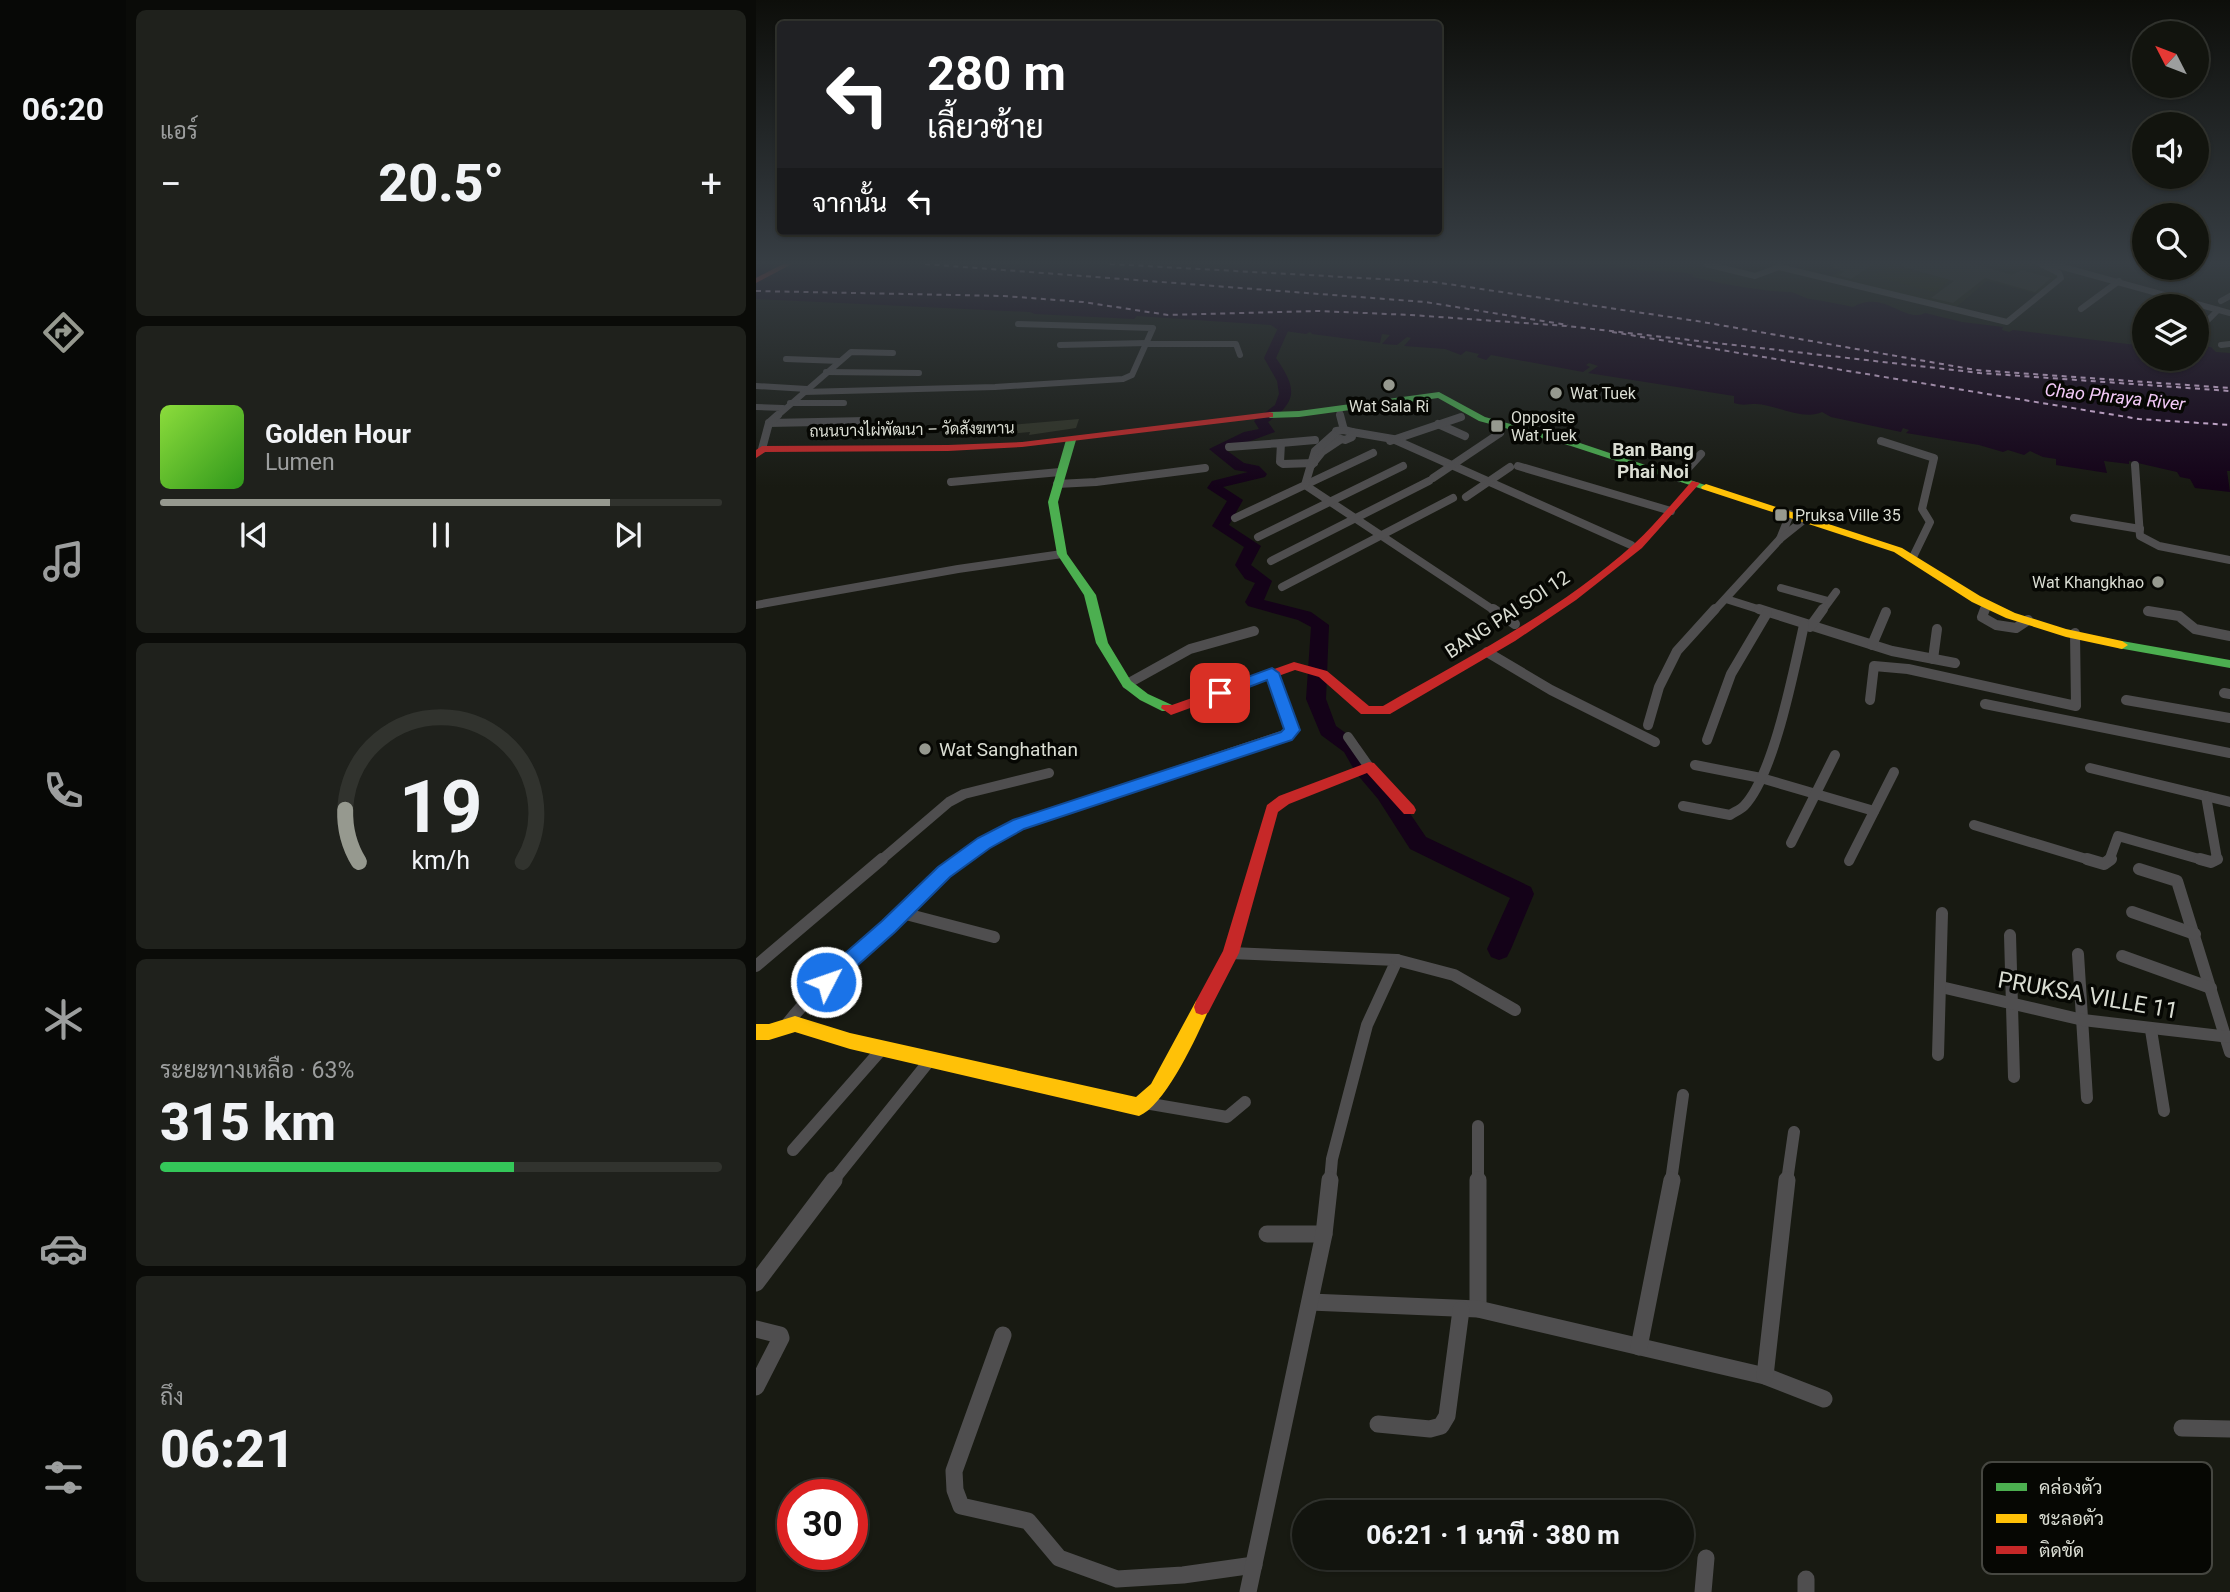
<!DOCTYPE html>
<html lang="th">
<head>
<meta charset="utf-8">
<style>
	body { margin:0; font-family:Roboto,Sarabun,sans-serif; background:#1f211c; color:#f1f3f6; height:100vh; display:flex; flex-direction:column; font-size:26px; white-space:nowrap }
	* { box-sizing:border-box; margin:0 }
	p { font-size:23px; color:#9c9e9e }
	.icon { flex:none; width:38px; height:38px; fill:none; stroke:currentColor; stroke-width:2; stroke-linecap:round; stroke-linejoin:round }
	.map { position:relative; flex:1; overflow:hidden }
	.drawer { display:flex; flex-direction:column; gap:10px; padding:10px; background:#0a0b08; width:630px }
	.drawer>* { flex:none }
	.top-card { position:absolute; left:21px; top:21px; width:665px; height:214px; border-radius:7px; box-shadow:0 2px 5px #0004,0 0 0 2px #31332e; background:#202124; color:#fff; overflow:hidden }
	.needle { width:46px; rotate:312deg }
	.fabs { position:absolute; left:1376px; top:21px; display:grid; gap:14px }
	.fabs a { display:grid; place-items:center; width:77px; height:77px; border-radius:50%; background:#12140e; box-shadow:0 2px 5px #0004,0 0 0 2px #31332e; font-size:35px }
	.speed { position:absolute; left:21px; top:1479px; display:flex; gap:14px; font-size:35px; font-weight:700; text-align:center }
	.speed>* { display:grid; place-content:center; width:91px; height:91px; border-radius:50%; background:#12140e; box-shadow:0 2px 5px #0004,0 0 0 2px #31332e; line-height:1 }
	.speed .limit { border:10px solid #d22; background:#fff; color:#111 }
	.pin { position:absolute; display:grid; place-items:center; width:60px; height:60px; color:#fff; margin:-30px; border-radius:14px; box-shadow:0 4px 10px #0006 }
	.me { position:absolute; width:77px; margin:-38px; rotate:49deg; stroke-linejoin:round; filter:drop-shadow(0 0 5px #0008) }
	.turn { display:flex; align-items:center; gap:24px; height:147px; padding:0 35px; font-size:32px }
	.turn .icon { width:91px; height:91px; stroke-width:2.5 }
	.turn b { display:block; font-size:49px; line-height:60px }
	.then { display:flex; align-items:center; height:66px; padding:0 35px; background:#0003; gap:14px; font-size:26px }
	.big { font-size:52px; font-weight:800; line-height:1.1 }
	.drawer .card { flex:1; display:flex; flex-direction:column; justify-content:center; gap:10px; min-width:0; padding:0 24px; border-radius:10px; background:#1f211c }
	.drawer .dial { align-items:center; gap:0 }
	.dial svg { height:182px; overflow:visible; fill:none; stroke:#31332e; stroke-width:7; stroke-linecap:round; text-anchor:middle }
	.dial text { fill:#f1f3f6; stroke:none }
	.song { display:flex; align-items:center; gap:21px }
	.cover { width:84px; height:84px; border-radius:10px; background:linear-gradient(135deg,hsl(90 70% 55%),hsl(110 70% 35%)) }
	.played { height:7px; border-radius:4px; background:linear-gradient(90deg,#96998f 80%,#31332e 80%) }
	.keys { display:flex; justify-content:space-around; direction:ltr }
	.heat { display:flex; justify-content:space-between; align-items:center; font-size:38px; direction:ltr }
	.charge { height:10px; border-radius:5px; background:linear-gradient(90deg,#34c759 63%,#31332e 0) }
	.trip { position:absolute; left:536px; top:1500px; width:402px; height:70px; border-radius:35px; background:#12140e; box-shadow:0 2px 5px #0004,0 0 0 2px #31332e; font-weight:800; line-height:70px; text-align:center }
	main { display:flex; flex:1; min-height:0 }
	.dock { display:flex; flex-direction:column; width:126px; justify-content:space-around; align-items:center; background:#070806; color:#9c9e9e }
	.dock .icon { width:49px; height:49px }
	.dock .active { color:#96998f }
	.dock b { font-size:32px; color:#f1f3f6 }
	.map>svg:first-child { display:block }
</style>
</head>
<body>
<main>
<nav class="dock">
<b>06:20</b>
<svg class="icon active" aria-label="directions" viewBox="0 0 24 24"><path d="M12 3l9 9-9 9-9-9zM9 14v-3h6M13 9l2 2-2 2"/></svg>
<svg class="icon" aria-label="music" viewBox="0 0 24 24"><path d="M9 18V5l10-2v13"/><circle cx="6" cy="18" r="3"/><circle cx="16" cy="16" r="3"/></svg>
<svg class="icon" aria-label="phone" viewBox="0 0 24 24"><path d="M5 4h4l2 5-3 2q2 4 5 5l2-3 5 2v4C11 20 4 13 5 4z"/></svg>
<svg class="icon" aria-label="climate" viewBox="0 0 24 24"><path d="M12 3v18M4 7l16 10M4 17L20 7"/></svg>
<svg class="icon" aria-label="car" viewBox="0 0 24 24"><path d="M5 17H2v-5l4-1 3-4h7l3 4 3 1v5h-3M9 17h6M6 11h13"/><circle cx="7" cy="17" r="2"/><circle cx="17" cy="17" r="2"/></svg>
<svg class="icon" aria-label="filters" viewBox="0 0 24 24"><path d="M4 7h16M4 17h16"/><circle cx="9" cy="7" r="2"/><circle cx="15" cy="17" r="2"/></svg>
</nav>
<section class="drawer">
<div class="card"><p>แอร์</p>
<div class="heat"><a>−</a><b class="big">20.5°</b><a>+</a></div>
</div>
<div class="card">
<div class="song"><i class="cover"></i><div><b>Golden Hour</b><p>Lumen</p></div></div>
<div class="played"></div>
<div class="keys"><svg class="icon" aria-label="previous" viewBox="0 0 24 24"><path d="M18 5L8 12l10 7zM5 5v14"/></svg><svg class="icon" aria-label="pause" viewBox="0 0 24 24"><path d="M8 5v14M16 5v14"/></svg><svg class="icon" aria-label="next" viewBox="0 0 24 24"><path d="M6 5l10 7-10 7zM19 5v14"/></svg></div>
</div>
<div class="card dial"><svg viewBox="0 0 100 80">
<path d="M14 69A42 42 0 1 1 86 69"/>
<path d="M14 69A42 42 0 0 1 8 46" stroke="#96998f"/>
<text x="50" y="56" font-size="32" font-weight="700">19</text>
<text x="50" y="72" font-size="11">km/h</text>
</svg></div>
<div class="card"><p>ระยะทางเหลือ · 63%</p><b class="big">315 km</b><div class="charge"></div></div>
<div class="card"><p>ถึง</p><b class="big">06:21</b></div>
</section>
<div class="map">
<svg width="1474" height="1592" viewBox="0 0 1474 1592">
	<rect width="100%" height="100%" fill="#181a12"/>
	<polygon fill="#202410" points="1093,264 1281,264 1300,273 1302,278 1282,294 1231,281 1199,308 1075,277"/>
	<polygon fill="#232905" points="1134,265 1194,280 1179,292 1118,276"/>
	<path fill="#140218" d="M0,264H858C884,274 910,269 937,274L936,277C968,284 1002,291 1033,292C1040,292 1047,298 1054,299C1069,301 1083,304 1097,307C1128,289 1149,324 1169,313L1206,322L1247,327L1246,330L1253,332L1257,330L1388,346V359H1440V347H1455L1460,352L1474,353V471H1471L1474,492L1439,488L1434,479L1424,477L1421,472L1373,461V464L1348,461L1351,473L1300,465V459L1287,457L1274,451L1268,455L1252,450L1247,452L1223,445L1150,433L1153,430L1147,428L1145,432L1075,417L1066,412C1048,421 1020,405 1000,404C991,404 987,406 978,403V396L832,373L842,366L833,363L830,365L834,367L827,372L735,355L730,360L721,357L723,354L710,351L705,355L689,349L648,346L655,338L651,337L641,345L626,344L634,335L626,334L624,343L556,334L554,332L550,334L522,330L515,325L381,316L378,319L279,314L274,312L0,299Z"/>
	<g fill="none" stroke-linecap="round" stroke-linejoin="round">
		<path fill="#140218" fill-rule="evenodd" d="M542,306L552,308L532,331L520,358C540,387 543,401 512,422L519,432L470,450L488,463L503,466L511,474L509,477L467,487L487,500L473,525L505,546L495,565L516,581L508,600L555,612L573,625L570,699L580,726L602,742L614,763L636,787L670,837L775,887L778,894L755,949L751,957L743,960L735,957L731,949L754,898L654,849L622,799L600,773L588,752L565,735L550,699L555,627L542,620L492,606L489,602L499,583L489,579L479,565L488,547L456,526L471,501L451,488L456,481L492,472L479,470L453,449L488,432L503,429L498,421L519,405L523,394L521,381L508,358L521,330Z"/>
		<g stroke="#f2c9f7" stroke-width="2" stroke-dasharray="5 4.5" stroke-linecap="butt">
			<polyline points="169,264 669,302 812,325"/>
			<polyline points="354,264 678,282 941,321 1220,370 1474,388"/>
			<polyline points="0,291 248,296 327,302 412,315 563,311 655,315 811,326 1224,373 1474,391"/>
			<polyline points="856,332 1383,419 1474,425"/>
		</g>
	</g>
	<g fill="#303325">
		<polygon points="1078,264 1118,264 1095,279 1082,275 1089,271 1077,268"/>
		<polygon points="1148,264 1219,264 1256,275 1265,270 1295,278 1279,292 1229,278 1197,303 1175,298 1198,281 1148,267"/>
		<polygon points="323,419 320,428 273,435 274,432 250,434 253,425"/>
	</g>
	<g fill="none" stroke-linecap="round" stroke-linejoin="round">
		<g stroke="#4f4e4f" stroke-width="6">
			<polyline points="950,264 999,276 1023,267 1251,322 1305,278 1303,273 1285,264"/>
			<polyline points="1296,264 1474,313"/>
			<polyline points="1465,301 1474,296"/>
			<polyline points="1325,309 1363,281"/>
			<polyline points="1440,332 1462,310"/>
			<polyline points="391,344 480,344 484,355"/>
			<polyline points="304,345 391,343"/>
			<polyline points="1465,345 1474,344"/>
			<polyline points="30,359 84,361"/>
			<polyline points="70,372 163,373"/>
			<polyline points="0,386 51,389"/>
			<polyline points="47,392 239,387 367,379 376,375 397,328 262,324"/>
			<polyline points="34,403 88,403"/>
			<polyline points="0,407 27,408"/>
			<polyline points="583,409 585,417"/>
			<polyline points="20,417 95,352 137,353"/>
		</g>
		<g stroke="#4f4e4f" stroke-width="8">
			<polyline points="584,415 588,430"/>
			<polyline points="13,423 110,421"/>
			<polyline points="682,424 709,436"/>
			<polygon points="588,430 596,432 596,437 589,440 578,437 580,431"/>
			<polyline points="596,432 637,439 875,545"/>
			<polyline points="634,441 705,417"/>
			<polyline points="1125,441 1178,458 1166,509 1174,522 1157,557"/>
			<polyline points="525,443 559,440"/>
			<polyline points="473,447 525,443 524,462 527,464 558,463"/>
			<polyline points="6,449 13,423 22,415"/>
			<polyline points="617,453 549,485 739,611"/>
			<polyline points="1379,465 1384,536 1403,546 1474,560"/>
			<polyline points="762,466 915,511"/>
			<polyline points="554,467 566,452 584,440"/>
			<polyline points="677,478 744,433"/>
			<polyline points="923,478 945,454"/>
			<polyline points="195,482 304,472"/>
			<polyline points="301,484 340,482 449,468"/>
			<polyline points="710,497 754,467"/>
			<polyline points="479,518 549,485 559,451 577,435"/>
			<polyline points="1318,518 1384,529"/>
			<polyline points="502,537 647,466"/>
			<polyline points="1024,539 1034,514"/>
			<polyline points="515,561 673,481"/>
			<polyline points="526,587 697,498"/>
			<polyline points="1025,588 1072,601"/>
			<polyline points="970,599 1008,611"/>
			<polyline points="0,605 202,569 306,554"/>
			<polyline points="958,611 1024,539 1049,519"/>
			<polyline points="1066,611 1080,592"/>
			<polyline points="1228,611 1231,605"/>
		</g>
		<g stroke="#4f4e4f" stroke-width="10">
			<polyline points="737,609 759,624"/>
			<polyline points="1003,609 1136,651 1199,663"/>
			<polyline points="1229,609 1226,617 1240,625 1260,628 1272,620"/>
			<polyline points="1392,611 1423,616 1439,629 1474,636"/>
			<polyline points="1054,627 1067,609"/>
			<polyline points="1116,645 1130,612"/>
			<polyline points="731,652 795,690 899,742"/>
			<polyline points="1177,659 1181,629"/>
			<polyline points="371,684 434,649 498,631"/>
			<polyline points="1468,693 1474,694"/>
			<polyline points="1114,700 1118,666 1152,669 1320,706 1319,633"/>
			<polyline points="1370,700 1474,718"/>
			<polyline points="1229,704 1474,753"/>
			<polyline points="892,725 903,687 921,651 959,609"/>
			<polyline points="592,737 613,767"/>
			<polyline points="951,740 975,674 1011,613"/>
			<polyline points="939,765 1005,778 1118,811"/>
			<polyline points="1334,768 1474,802"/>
			<polyline points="1450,796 1461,859 1458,861"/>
			<path d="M927,806L974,815C978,812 984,810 988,806C1018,775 1038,669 1048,625"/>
			<polyline points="1218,825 1337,861"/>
			<polyline points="1035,843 1079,755"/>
			<polyline points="124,861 193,802 208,794 293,773"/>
			<polyline points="204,861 228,843 263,824 534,733 536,727 516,673"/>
			<polyline points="1093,861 1138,772"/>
			<polyline points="1353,861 1362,836 1450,861"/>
		</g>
		<g stroke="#4f4e4f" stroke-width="12">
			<polyline points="1331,859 1348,864 1355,859"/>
			<polyline points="1444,859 1455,862 1461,859"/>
			<polyline points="1383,869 1421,881 1474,1052"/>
			<polyline points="1376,912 1439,934"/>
			<polyline points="146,913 238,937"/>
			<polyline points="1254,935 1258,1077"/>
			<polyline points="475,953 641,960 611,1025 576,1159 574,1181"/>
			<polyline points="1322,954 1331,1098"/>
			<polyline points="1366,956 1455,988"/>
			<polyline points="641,960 698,975 759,1010"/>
			<polyline points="0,966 126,859"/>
			<polyline points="1185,987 1327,1020 1474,1037"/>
			<path d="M31,1024C60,986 99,959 134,926C158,903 179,878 206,859"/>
			<polyline points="1395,1030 1408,1111"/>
			<polyline points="1182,1055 1186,913"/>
			<polyline points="389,1103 471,1117 489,1102"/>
			<polyline points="722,1126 722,1181"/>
			<polyline points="37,1150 126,1049"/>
			<polyline points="77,1181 174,1060"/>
			<polyline points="915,1181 927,1095"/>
			<polyline points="1031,1181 1038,1132"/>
		</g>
		<g stroke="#4f4e4f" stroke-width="17">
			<polyline points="722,1180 722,1309"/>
			<polyline points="511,1234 568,1234"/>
			<polyline points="0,1283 78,1180"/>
			<polyline points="554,1302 722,1309 1009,1376 1068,1399"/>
			<polyline points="0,1329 24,1335 25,1338 0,1387"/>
			<polyline points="247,1335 198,1471 199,1490 205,1506 272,1521 303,1558 361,1579 427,1575 498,1565"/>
			<polyline points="883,1347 916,1180"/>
			<polyline points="1009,1376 1031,1180"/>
			<polyline points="622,1424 674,1429 685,1426 691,1416 705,1310"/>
			<polyline points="1426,1428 1474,1429"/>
			<polyline points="1050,1579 1050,1592"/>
			<polyline points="492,1592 568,1234 574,1180"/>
			<polyline points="947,1592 950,1558"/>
		</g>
		<g fill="#4caf50" fill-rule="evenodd">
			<polygon points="683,392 729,417 821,442 955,487 946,489 815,446 723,421 682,398 543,417 514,418 510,415 514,412 543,411"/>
			<polygon points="315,437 320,440 302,502 311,554 340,595 352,643 375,681 392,694 416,705 417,708 416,711 406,711 384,700 367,687 340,643 328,595 301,554 292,502 310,440"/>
			<polygon points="1366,641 1474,660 1474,668 1362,648 1360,645"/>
		</g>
		<g fill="#ffc107" fill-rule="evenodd">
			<polygon points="950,484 1146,548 1224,596 1259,613 1310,629 1366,641 1372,645 1366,649 1310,637 1250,618 1216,602 1138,552 946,489 945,487"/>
			<path d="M446,999L452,1001L454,1007C442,1034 410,1105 383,1116L94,1049L39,1032L13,1040H0V1024H13L39,1016L94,1033L380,1097L395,1084L440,1001Z"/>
		</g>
		<g fill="#c62828" fill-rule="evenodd">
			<polygon points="27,264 36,264 0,283 0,278"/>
			<polygon points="514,412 517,413 517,417 266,447 192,451 9,452 0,458 0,450 6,446 192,445 266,442"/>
			<path d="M936,481L944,483L886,548L820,600L759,641L634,714H605L563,677L539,670L415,715L405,708L406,705H416L538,662L571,671L613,706H627C712,657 804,611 878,544C899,525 917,502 936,481Z"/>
			<polygon points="613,762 618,763 658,806 660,810 658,814 648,814 611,773 533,804 522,812 483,953 452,1013 446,1015 440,1013 438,1007 440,1001 467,951 511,805 523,796"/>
		</g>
	</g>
	<linearGradient id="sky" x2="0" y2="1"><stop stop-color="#0d0e0a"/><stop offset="0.54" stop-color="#373e44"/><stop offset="1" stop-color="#373e44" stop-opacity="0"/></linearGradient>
	<rect width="1474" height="487" fill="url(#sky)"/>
	<polygon fill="#1a73e8" stroke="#114b97" stroke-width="2" points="516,668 523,673 544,730 536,740 268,829 234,848 194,877 139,932 76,988 70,990 63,988 60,982 63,976 126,921 182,867 222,838 257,820 525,732 528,729 511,680 464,698 457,693 459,689"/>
	<g fill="#96998f" stroke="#060703" stroke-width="2.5">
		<circle cx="633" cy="385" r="7"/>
		<circle cx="800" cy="393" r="7"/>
		<rect x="734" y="419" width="14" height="14" rx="3.5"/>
		<rect x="1018" y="508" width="14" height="14" rx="3.5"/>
		<circle cx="1402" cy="582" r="7"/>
		<circle cx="169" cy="749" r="7"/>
	</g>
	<g text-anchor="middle" stroke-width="7" stroke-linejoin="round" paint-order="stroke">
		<g font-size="16" fill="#daddd3" stroke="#060703" text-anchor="start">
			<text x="814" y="399">Wat Tuek</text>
			<text x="633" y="412" text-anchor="middle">Wat Sala Ri</text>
			<text x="755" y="423">Opposite<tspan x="755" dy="18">Wat Tuek</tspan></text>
			<text x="1039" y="521">Pruksa Ville 35</text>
			<text x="1388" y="588" text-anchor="end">Wat Khangkhao</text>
		</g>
		<g font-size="16" fill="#daddd3" stroke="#060703">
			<text transform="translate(156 429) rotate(-1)" y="6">ถนนบางไผ่พัฒนา – วัดสังฆทาน</text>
		</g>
		<g font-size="18" font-style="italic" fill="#f2c9f7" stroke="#060703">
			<text transform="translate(1359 397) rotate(6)" y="6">Chao Phraya River</text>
		</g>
		<g font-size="19" font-weight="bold" fill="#daddd3" stroke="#060703">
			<text x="897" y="456">Ban Bang<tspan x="897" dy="22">Phai Noi</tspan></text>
		</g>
		<g font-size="19" fill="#daddd3" stroke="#060703">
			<text transform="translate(751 614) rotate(-33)" y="7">BANG PAI SOI 12</text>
		</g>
		<g font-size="19" fill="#daddd3" stroke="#060703" text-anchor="start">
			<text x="183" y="756">Wat Sanghathan</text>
		</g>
		<g font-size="23" fill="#daddd3" stroke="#060703">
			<text transform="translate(1332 995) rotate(10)" y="8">PRUKSA VILLE 11</text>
		</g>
	</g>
	<rect x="1226" y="1462" width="230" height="112" rx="10" fill="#060703" stroke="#464741" stroke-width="2"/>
	<rect x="1240" y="1483" width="31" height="8" fill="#4caf50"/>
	<rect x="1240" y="1514" width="31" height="9" fill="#ffc107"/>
	<rect x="1240" y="1546" width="31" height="8" fill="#c62828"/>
	<g font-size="19" fill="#daddd3">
		<text x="1283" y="1494">คล่องตัว</text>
		<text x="1283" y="1525">ชะลอตัว</text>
		<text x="1283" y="1557">ติดขัด</text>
	</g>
</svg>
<div class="fabs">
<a><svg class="needle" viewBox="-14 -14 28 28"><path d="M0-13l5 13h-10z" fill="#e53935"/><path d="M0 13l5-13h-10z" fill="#9c9e9e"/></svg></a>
<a><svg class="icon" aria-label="sound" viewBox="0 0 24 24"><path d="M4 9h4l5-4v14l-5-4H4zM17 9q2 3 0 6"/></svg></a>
<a><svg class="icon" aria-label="search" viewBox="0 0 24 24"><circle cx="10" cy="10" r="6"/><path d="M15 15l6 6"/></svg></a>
<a><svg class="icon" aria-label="layers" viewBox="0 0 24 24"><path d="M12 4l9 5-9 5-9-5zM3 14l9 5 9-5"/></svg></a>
</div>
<div class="speed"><div class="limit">30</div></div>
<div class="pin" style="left:464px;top:693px;background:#d93025"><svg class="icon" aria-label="arrive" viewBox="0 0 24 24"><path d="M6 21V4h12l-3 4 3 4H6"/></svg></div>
<svg class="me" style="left:70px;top:982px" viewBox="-20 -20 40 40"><circle r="17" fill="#1a73e8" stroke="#fff" stroke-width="3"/><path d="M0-11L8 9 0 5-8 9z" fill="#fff"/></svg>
<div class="trip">06:21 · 1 นาที · 380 m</div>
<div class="top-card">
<div class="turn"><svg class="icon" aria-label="left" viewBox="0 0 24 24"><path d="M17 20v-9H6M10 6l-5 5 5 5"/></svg><div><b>280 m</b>เลี้ยวซ้าย</div></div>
<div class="then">จากนั้น<svg class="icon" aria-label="left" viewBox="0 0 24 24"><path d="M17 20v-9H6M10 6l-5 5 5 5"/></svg></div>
</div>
</div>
</main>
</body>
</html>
